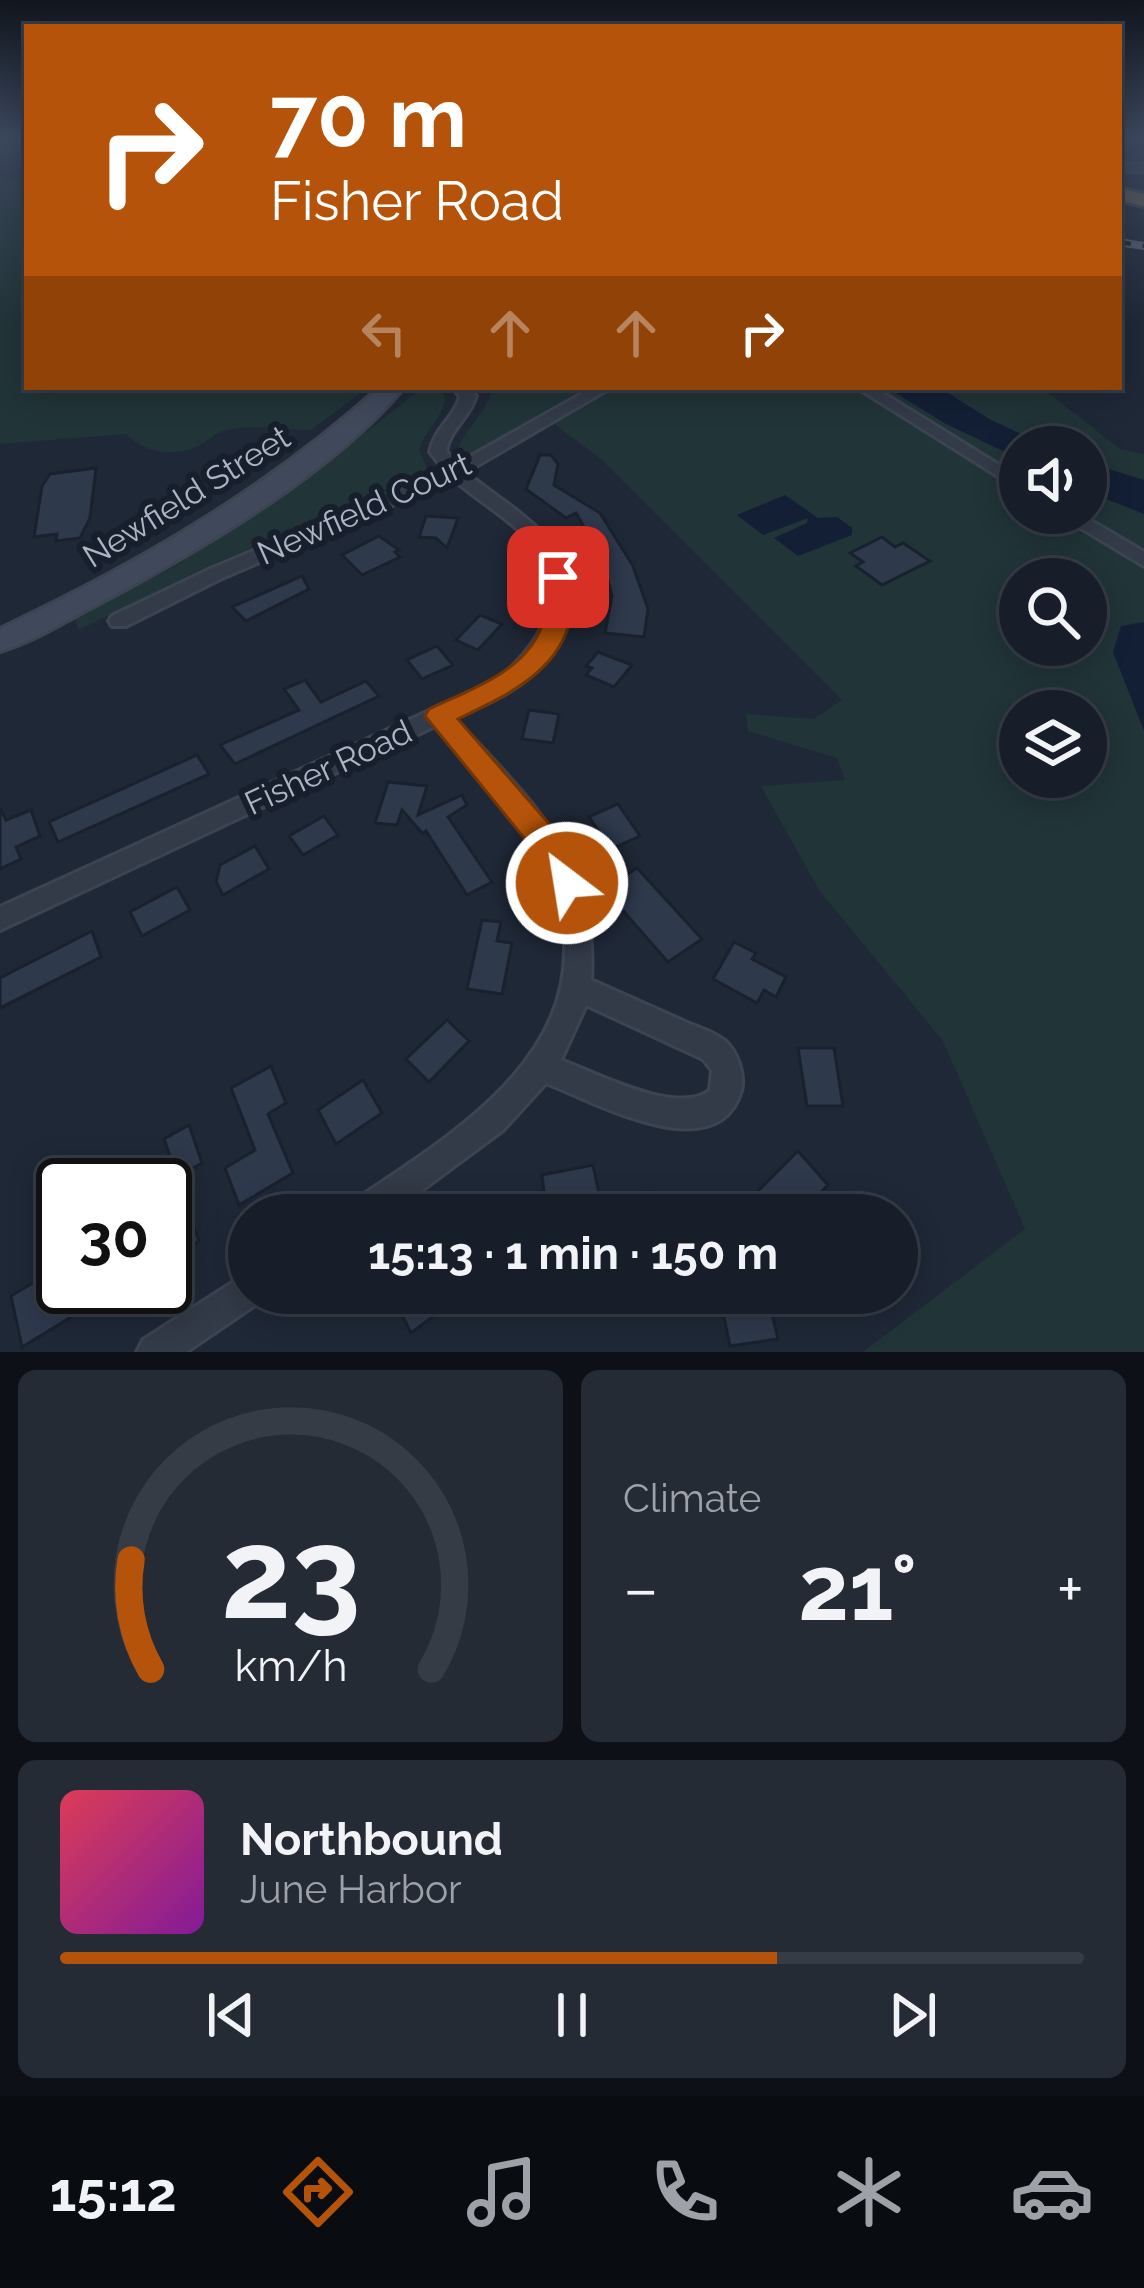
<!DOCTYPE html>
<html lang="en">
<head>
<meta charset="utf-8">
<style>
	body { margin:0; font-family:Raleway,sans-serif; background:#242b35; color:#f1f3f6; height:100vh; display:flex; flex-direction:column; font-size:45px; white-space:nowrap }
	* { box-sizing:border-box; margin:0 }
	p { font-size:39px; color:#9ea2a8 }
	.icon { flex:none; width:66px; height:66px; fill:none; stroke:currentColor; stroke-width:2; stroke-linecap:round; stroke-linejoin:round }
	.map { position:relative; height:1352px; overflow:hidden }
	.details { display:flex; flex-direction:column; gap:18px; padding:18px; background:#0d1017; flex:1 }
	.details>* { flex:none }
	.banner { position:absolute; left:24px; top:24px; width:1098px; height:366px; border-radius:0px; box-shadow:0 6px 30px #0003,0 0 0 3px #363c46; background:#b45309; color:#fff; overflow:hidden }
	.tools { position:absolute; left:999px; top:426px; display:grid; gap:24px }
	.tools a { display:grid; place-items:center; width:108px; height:108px; border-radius:50%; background:#171e29; box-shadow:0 6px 30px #0003,0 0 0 3px #363c46; font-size:60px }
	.speed { position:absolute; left:36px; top:1158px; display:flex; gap:24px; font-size:60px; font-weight:700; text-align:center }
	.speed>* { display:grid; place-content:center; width:156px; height:156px; border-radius:50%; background:#171e29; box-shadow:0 6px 30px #0003,0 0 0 3px #363c46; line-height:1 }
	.speed .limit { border:6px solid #111; border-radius:18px; background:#fff; color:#111 }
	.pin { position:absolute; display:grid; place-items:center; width:102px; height:102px; color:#fff; margin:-51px; border-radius:24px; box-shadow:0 6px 18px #0006 }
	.me { position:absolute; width:132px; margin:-66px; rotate:329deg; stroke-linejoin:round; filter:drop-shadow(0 0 9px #0008) }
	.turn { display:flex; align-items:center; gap:42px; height:252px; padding:0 48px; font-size:54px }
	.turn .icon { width:156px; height:156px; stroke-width:2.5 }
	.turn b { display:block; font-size:84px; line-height:102px }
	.lanes { display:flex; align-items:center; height:114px; padding:0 48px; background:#0003; justify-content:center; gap:60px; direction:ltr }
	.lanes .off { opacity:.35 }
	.big { font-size:90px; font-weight:700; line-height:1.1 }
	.details .tile { flex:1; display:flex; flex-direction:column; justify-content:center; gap:18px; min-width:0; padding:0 42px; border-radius:18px; background:#242b35 }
	.details .dial { align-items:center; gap:0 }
	.dial svg { height:312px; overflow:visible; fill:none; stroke:#363c46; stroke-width:7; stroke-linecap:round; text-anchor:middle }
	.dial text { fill:#f1f3f6; stroke:none }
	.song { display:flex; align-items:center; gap:36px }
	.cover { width:144px; height:144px; border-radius:18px; background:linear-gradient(135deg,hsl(350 70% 55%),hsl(290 70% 35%)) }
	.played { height:12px; border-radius:6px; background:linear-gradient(90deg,#b45309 70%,#363c46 70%) }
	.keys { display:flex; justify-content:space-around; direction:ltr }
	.heat { display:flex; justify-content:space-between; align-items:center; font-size:66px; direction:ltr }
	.details .tiles { flex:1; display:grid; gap:18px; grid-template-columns:1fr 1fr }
	.tile:last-child { grid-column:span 2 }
	.trip { position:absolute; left:228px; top:1194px; width:690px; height:120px; border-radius:60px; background:#171e29; box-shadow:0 6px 30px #0003,0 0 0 3px #363c46; font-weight:700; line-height:120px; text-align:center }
	.dock { display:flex; height:192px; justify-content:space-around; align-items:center; background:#090c10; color:#9ea2a8 }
	.dock .icon { width:84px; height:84px }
	.dock .on { color:#b45309 }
	.dock b { font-size:54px; color:#f1f3f6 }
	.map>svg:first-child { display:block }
</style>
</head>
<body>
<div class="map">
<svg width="1144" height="1352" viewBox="0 0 1144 1352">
	<rect width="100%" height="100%" fill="#1f2837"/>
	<g fill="#213438" fill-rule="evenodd">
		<path d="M0,178L27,180V387H368L311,430C282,430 252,423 223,431C213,434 207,442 198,446C174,458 143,452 126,434L0,444Z"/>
		<path d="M423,387H437L445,396C444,418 426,428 419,450L428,470L422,474L195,572L79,630L75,619L177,565L302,483Z"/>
		<path d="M485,387H1041L1120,449L1144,454V1352H863L1025,1229L943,1041L819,890L761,786L845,780L837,758L748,731L746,714L814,719L842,700L601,459L553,423L486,461L457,452C464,429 483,417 491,393ZM1020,447H1086V513H1020ZM1020,579H1086V645H1020ZM1020,711H1086V777H1020Z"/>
	</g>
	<g fill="#131f35">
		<polygon points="886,387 939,387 989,419 1048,447 1020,447 1020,459 946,424"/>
		<polygon points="1086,462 1144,480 1144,514 1086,491"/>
		<polygon points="785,495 818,518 837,517 852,528 852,535 798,556 774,538 807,523 808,518 763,535 737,515"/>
		<polygon points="1144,622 1144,731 1113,652 1121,626"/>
	</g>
	<g fill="#2e394c" stroke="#1a212e" stroke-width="3">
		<polygon points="540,455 551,455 558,464 554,485 600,513 633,566 648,609 644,637 605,633 612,596 602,558 576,513 566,518 526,489"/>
		<polygon points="96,468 90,518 80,538 56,541 57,534 34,537 42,486 50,474"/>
		<polygon points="426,516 458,518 447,548 436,538 419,537"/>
		<polygon points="379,536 399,550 395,552 400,557 362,575 342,555"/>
		<polygon points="882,537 895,547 903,543 930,561 882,585 856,566 863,562 850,553"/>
		<polygon points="302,576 309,589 246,621 232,607"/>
		<polygon points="480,615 502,624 478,650 456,640"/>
		<polygon points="437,646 453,665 422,679 407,660"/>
		<polygon points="598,652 632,665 614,687 586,675 592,668 586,666"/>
		<polygon points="305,680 321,702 366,681 379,696 235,764 220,745 299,710 284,689"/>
		<polygon points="529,710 559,714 553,743 522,739"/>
		<polygon points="197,755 209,774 58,842 49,822"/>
		<polygon points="388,782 427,786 418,815 462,795 467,805 448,817 492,882 467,895 426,831 423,834 402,810 397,825 375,823"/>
		<polygon points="618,804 640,836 611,849 589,817"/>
		<polygon points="0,808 6,820 31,810 40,836 16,847 21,859 0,869"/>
		<polygon points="324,816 338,835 303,855 289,836"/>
		<polygon points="255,846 269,869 223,895 216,882 220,865"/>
		<polygon points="637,868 702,939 668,962 604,889"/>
		<polygon points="177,887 190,910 142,936 130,912"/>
		<polygon points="482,920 501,922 497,941 512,943 502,994 467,989"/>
		<polygon points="92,931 101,957 0,1008 0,978"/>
		<polygon points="734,942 756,953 752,959 786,977 776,997 764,990 757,1003 713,979"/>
		<polygon points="447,1020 469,1041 429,1082 406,1059"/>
		<polygon points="798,1048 834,1048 843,1106 807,1106"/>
		<polygon points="271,1066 286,1103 268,1114 293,1173 239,1205 225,1168 255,1150 231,1088"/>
		<polygon points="363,1080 382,1113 336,1144 318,1110"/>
		<polygon points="189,1125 202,1163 177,1177 164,1139"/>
		<polygon points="798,1151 828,1185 798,1215 779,1215 758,1191"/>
		<polygon points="593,1165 601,1203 547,1215 517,1215 514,1197 544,1191 542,1175"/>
		<polygon points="180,1188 199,1241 165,1262 165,1197"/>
		<polygon points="649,1192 716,1207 715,1215 646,1215"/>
		<polygon points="63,1265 63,1287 89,1287 94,1303 22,1347 11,1296"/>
		<polygon points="391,1293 465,1293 411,1333"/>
		<polygon points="719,1293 767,1293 778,1339 730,1346"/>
	</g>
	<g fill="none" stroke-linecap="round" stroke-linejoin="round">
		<defs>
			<g id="street">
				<rect x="1119" y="165" width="25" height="6"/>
				<path d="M453,387H468L476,396C470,417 450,429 446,451L457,464L594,387H612L466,472C489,492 517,508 539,530C589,581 569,653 513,689C495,701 473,709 454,718C529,799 599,860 591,980C622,994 652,1007 683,1021C696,1027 714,1032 725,1041C737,1051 745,1075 741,1091C717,1171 593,1101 546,1083L503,1130L388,1215H344L349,1204C449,1137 591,1055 561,914C557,896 554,879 545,862C517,811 474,769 435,726L0,930V907L497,680C543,643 575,588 526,537C504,515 476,499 453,479L222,578L126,626H112L109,621L112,616L208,570L444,470L430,452C434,429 454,418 460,397ZM586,1005L703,1059L712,1070L710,1090C680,1117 595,1073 561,1060Z"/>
				<polygon points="856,387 873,387 1020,478 1020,490"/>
				<polygon points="1056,513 1078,513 1144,552 1144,566"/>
				<polygon points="249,1272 249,1293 264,1293 261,1301 186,1352 137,1352 143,1340"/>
			</g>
			<path id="secondary" d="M380,387H404C331,475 193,554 92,607C63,622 32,642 0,651V629C138,564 267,489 380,387Z"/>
			<polygon id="highway" points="1119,188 1144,194 1144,206 1119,200"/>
		</defs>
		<use href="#street" stroke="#3c4351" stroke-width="6"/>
		<use href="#secondary" stroke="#3c4351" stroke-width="6"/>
		<use href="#highway" stroke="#3d4452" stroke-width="6"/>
		<use href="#street" fill="#333a48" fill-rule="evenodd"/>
		<use href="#secondary" fill="#40495b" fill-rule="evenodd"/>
		<use href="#highway" fill="#6e644f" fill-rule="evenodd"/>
		<defs>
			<polyline id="rail" points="1119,242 1144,246"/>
		</defs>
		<use href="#rail" stroke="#545e6f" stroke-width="8"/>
		<use href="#rail" stroke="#181f2c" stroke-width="4.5" stroke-dasharray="12" stroke-linecap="butt"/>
	</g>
	<linearGradient id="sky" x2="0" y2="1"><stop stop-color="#11161e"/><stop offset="0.42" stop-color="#3c485e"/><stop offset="1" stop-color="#3c485e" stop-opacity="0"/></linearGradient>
	<rect width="1144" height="327" fill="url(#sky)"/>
	<path fill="#b45309" stroke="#753606" stroke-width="3" d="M558,569L570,577C570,591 572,610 569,624C555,675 501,698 458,719L551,826L584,883L579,893L567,897L556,893L529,844L425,716L429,709C469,690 527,671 542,625C547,611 545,591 545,577Z"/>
	<g text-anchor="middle" stroke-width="12" stroke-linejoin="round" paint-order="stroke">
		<g font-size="33" fill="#adb4c5" stroke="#181f2c">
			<text transform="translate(186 496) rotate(-32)" y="12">Newfield Street</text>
			<text transform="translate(364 508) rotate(-24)" y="12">Newfield Court</text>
			<text transform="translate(328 767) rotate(-25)" y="12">Fisher Road</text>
		</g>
	</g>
</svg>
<div class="tools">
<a><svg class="icon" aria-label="sound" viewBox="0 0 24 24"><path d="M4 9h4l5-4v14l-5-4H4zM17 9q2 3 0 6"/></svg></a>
<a><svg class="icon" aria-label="search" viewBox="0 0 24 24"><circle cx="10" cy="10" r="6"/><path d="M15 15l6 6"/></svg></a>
<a><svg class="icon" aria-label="layers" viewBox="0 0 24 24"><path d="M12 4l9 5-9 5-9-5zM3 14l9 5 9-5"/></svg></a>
</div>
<div class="speed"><div class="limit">30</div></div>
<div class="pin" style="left:558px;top:577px;background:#d93025"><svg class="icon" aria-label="arrive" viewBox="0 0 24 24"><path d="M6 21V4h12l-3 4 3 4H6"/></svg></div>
<svg class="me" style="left:567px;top:883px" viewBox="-20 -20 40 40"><circle r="17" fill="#b45309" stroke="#fff" stroke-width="3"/><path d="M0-11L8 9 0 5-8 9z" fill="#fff"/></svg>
<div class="trip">15:13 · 1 min · 150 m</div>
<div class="banner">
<div class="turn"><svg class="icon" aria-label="right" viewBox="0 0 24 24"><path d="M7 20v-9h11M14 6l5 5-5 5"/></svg><div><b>70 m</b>Fisher Road</div></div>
<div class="lanes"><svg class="icon off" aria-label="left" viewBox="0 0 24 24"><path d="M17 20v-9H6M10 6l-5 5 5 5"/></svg><svg class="icon off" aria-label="ahead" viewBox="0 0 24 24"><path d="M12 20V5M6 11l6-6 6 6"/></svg><svg class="icon off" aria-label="ahead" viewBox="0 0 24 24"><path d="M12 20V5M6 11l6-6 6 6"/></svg><svg class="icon" aria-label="right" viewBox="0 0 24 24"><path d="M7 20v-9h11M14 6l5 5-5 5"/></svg></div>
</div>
</div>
<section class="details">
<div class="tiles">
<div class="tile dial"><svg viewBox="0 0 100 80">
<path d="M14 69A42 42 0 1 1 86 69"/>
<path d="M14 69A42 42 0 0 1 9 41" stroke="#b45309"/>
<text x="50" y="56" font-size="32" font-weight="700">23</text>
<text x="50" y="72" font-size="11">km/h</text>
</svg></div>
<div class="tile"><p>Climate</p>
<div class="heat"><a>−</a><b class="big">21°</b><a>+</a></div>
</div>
<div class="tile">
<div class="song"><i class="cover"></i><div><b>Northbound</b><p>June Harbor</p></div></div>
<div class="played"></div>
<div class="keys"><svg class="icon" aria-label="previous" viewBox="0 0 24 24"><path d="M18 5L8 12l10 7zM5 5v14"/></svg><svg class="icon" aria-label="pause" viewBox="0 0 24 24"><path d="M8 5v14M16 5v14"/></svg><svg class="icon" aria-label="next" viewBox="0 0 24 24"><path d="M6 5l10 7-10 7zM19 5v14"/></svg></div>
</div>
</div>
</section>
<nav class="dock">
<b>15:12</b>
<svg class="icon on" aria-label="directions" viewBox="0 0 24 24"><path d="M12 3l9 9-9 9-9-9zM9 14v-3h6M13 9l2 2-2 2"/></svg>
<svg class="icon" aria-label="music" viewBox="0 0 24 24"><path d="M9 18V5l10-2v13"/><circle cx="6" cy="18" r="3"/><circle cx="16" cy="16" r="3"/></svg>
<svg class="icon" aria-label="phone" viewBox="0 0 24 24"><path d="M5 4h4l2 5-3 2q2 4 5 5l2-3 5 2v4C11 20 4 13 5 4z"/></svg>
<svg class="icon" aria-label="climate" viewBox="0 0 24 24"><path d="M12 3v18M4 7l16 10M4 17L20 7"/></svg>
<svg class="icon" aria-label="car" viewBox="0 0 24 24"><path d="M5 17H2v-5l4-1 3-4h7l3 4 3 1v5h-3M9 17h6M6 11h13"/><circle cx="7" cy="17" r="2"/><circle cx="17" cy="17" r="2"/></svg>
</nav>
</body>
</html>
